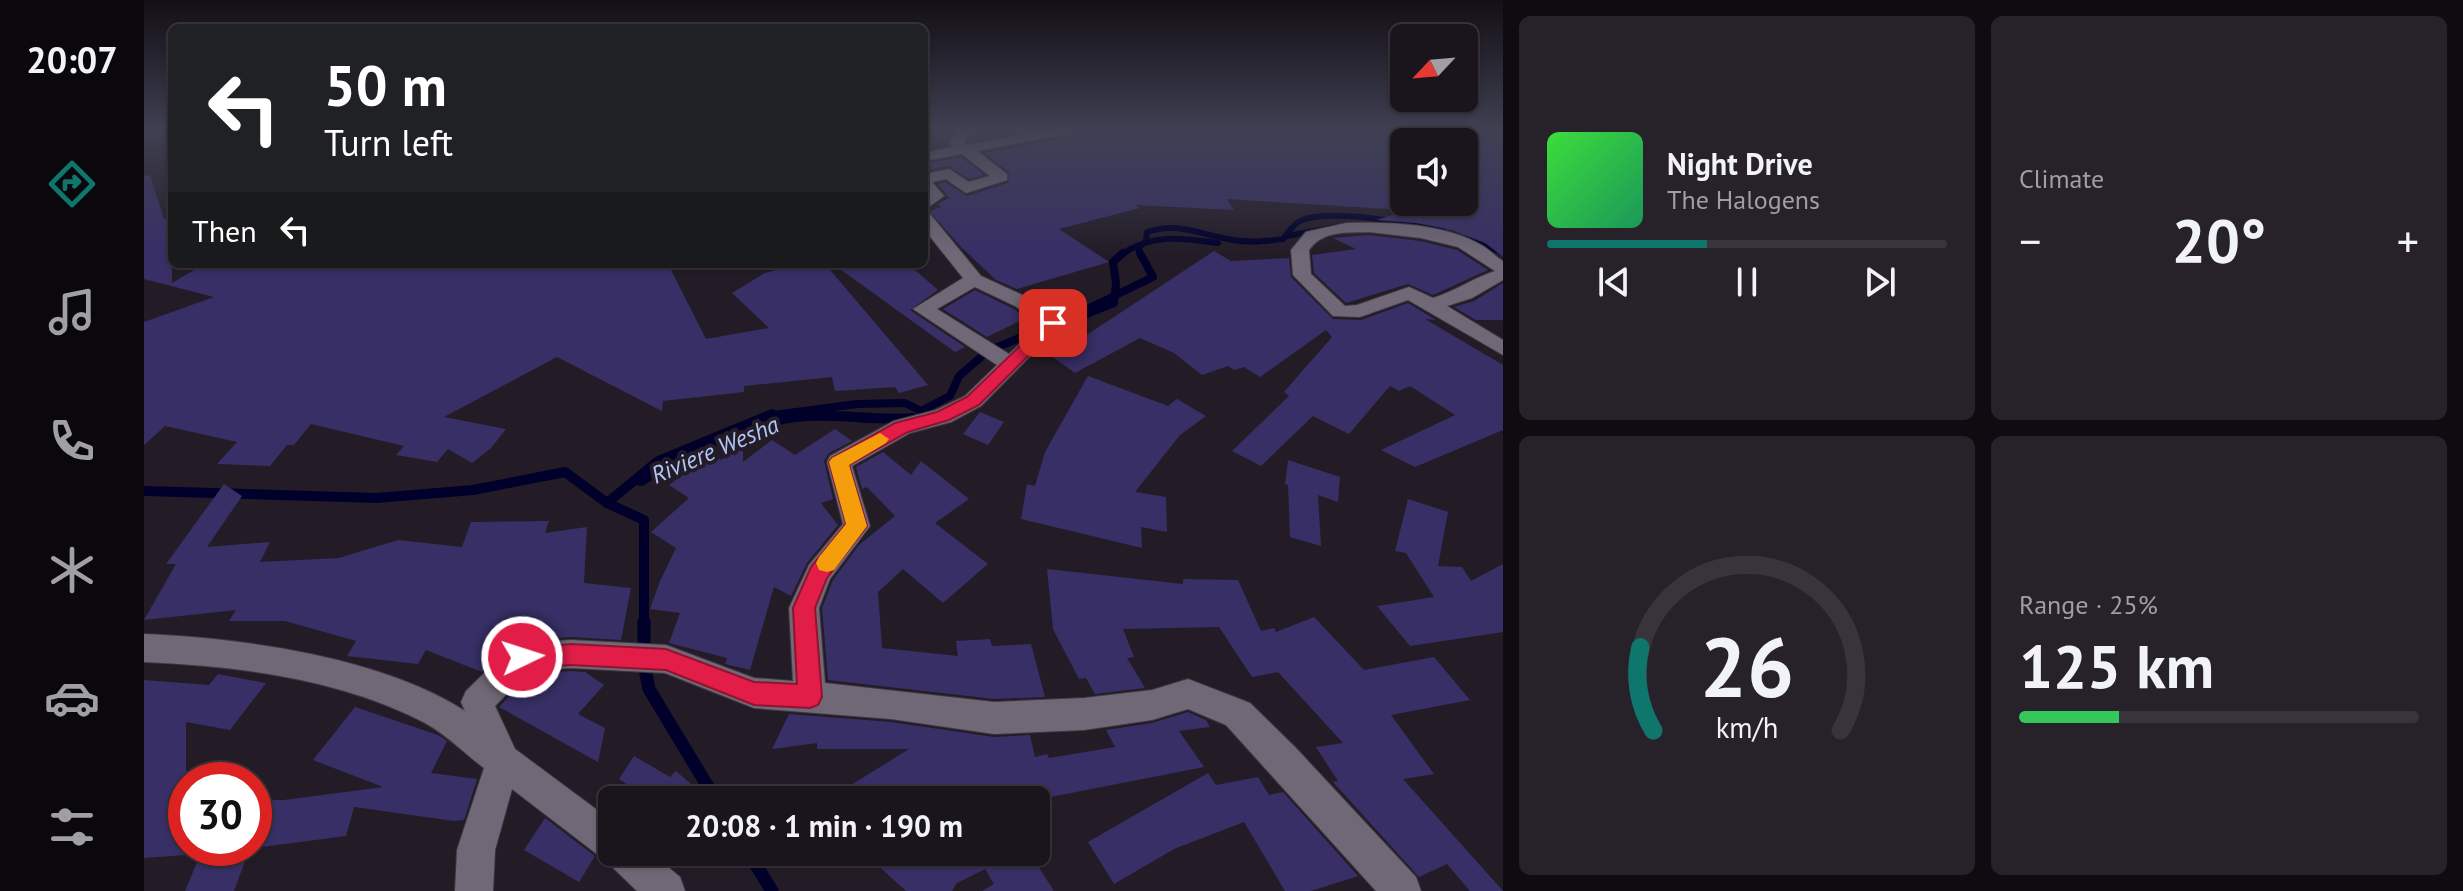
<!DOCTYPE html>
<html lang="en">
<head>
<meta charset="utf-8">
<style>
	body { margin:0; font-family:"PT Sans",sans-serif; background:#27222a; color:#f1f3f6; height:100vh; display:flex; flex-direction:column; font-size:30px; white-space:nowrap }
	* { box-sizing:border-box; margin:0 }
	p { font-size:26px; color:#9f9fa4 }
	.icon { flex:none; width:44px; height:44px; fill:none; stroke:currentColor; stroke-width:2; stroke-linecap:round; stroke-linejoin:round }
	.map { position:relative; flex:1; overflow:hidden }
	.panel { display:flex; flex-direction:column; gap:16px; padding:16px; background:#0e0c10; width:960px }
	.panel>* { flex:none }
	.banner { position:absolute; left:24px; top:24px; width:760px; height:244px; border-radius:12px; box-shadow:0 2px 6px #0004,0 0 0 2px #38343b; background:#202124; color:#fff; overflow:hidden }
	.needle { width:52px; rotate:244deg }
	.buttons { position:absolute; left:1246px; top:24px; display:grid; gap:16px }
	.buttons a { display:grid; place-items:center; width:88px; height:88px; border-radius:12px; background:#1a151d; box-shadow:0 2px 6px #0004,0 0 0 2px #38343b; font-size:40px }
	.speed { position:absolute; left:24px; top:762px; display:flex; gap:16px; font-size:40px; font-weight:700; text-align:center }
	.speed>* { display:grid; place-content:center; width:104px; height:104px; border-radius:50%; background:#1a151d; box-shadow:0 2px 6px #0004,0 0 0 2px #38343b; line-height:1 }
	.speed .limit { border:12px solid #d22; background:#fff; color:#111 }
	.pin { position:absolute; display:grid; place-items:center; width:68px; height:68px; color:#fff; margin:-34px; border-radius:16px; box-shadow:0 4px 12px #0006 }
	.me { position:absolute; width:88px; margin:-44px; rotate:86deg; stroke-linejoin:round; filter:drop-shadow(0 0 6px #0008) }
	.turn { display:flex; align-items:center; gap:28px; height:168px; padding:0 24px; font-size:36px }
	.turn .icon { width:104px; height:104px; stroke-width:2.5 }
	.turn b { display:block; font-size:56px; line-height:68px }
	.then { display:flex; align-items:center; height:76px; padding:0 24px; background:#0003; gap:16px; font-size:30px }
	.big { font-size:60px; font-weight:800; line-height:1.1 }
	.panel .card { flex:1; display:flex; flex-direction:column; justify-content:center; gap:12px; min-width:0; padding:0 28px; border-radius:12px; background:#27222a }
	.panel .dial { align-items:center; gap:0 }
	.dial svg { height:208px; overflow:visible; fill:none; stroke:#38343b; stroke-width:7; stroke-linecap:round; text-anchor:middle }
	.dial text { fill:#f1f3f6; stroke:none }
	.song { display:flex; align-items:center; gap:24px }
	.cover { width:96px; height:96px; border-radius:12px; background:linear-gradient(135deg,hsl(120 70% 55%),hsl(150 70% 35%)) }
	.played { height:8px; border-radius:4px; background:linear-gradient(90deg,#0f766e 40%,#38343b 40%) }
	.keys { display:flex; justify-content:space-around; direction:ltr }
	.heat { display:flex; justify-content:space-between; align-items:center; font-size:44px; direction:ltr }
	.charge { height:12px; border-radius:6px; background:linear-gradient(90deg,#34c759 25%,#38343b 0) }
	.panel .tiles { flex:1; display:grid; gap:16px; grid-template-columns:repeat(2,1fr) }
	.trip { position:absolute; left:454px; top:786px; width:452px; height:80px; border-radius:12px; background:#1a151d; box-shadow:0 2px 6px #0004,0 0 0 2px #38343b; font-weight:800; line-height:80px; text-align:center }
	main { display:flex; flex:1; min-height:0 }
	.tabs { display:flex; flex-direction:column; width:144px; justify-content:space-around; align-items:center; background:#0a080c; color:#9f9fa4 }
	.tabs .icon { width:56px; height:56px }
	.tabs .current { color:#0f766e }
	.tabs b { font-size:36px; color:#f1f3f6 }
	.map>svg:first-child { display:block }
</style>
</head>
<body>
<main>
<nav class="tabs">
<b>20:07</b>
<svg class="icon current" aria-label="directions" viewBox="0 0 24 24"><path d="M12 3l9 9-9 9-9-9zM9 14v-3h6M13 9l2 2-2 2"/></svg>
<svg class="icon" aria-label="music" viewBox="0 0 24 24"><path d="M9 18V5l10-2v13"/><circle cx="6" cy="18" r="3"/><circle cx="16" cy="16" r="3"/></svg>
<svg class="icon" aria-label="phone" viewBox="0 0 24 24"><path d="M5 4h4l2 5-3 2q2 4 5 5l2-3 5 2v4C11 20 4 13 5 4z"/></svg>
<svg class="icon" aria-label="climate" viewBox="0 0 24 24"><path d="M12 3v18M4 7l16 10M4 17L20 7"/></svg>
<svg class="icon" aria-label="car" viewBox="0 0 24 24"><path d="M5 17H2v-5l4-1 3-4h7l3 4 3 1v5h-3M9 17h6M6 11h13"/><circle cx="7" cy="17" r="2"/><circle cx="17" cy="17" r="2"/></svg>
<svg class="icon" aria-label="filters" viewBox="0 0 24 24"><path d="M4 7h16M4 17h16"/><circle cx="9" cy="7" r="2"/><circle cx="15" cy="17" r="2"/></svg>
</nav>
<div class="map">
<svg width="1359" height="891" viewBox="0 0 1359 891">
	<rect width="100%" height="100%" fill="#231c27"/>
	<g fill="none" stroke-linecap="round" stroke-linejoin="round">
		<g stroke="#00002b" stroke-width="6">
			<polyline points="1143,236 1203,225"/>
			<polyline points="1321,239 1359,252"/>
			<path d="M977,255C1006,233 1040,238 1074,243"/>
			<path d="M997,255L994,249L1002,241L1003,232C1035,221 1056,235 1089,240C1106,243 1122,241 1139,239C1144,233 1149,224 1156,221C1184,208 1269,223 1299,231"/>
		</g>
		<g stroke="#00002b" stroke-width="8">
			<polyline points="935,317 970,303 972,283 969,262 979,253"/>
			<polyline points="622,416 713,404 761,403 777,411 806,396 815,376 844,351 931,315 1009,277 996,253"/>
			<polyline points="667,416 682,416"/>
		</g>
		<g stroke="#00002b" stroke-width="10">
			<path d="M497,481C547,450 604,420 663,416C699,414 734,421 769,418"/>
			<polyline points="0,491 233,498 329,490 421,472 463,503 500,520 500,624"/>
			<polyline points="463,503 514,461 628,414"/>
		</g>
		<g stroke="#00002b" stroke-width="13">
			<polyline points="500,622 500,664 505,689 572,800"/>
			<polyline points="604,852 628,891"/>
		</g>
	</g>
	<g fill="#382f66">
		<polygon points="831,130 885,130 824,142"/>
		<polygon points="934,130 1260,130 1260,210 1083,199 1090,210 990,205 996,208 915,229 965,262 873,289 852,280 818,248 785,211 797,207 794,204 805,198 794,184 801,182 823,196 864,183 865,172 840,153 925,137"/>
		<polygon points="1313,130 1359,130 1359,257 1341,243 1308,230 1272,223 1232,220 1294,202 1323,202 1320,142 1315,142"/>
		<polygon points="817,157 840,175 825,179 804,166 780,171 780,164"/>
		<polygon points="6,175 20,219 28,217 28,283 60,264 524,264 562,339 625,328 588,293 621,273 653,264 681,264 784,385 755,393 751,387 691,391 688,377 600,386 600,392 519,401 518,411 413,357 300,417 362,429 347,448 328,463 304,449 293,462 252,455 260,446 167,424 150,445 143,445 126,466 73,464 93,442 21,426 0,445 0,322 70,297 0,279 0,176"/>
		<polygon points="1225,235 1276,241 1313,250 1344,270 1289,295 1264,284 1202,303 1170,273 1168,255 1212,249 1189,238"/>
		<polygon points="1070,251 1087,261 1145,258 1147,277 1189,319 1217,320 1264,303 1292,320 1281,319 1359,365 1359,430 1271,467 1237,450 1311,415 1266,386 1255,391 1246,386 1205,434 1169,416 1117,466 1088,451 1145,396 1140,392 1188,337 1182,330 1116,377 1100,367 1090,370 1084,366 1058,375 1030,353 996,338 931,373 906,355 932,342"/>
		<polygon points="689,264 764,264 794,290 766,310 821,347 811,352"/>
		<polygon points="1359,283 1359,320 1332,320 1310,307 1330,301"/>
		<polygon points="831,290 870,309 882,318 843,337 799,309"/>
		<polygon points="944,376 1024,406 1033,399 1062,416 1036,435 991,492 1022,497 1023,532 997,527 998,548 877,519 883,484 891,486 901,452"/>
		<polygon points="836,412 860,422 844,445 819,434"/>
		<polygon points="691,429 708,441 685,453 680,461 689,499 677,503 694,525 663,563 647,596 630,587 606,670 581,664 583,658 525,643 536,613 506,609 516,581 532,548 507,532 545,498 525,485 568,454 577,460 599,445 599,462 628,440 651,455"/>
		<polygon points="739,452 767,475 777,461 825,499 791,523 844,564 799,603 759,569 734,592 738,648 814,656 812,641 846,639 848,646 887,644 901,697 850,699 684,680 678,608 689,580 715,545 751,516 723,487 718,489 712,467"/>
		<polygon points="1144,460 1196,477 1194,502 1174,495 1177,546 1146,537 1144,485 1141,484"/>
		<polygon points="80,484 98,496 63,547 126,542 116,562 195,558 254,540 318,547 327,522 405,521 401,533 443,527 440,583 487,588 477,640 427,637 377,640 365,645 338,672 282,650 274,664 203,656 212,641 141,621 85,621 92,610 0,620 32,564 22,564"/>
		<polygon points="1264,499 1304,512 1294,566 1318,567 1327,581 1359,564 1359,632 1266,646 1233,606 1290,597 1262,553 1251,551"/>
		<polygon points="903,569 1039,584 1039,579 1094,580 1117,631 1130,628 1132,632 1170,617 1220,670 1290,657 1326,700 1247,715 1290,774 1259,779 1359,891 1326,891 1303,864 1275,877 1189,782 1194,781 1172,747 1199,743 1134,672 1108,677 1075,627 979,629 990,657 983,658 1001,688 951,694 942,678 935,679 909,629"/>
		<polygon points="427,671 441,672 460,685 434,714 461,728 454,762 355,707 386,674"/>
		<polygon points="74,674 122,683 86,730 42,722 42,855 0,858 0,680 65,685"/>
		<polygon points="211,707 294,735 303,741 287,773 333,779 320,820 310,821 210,807 202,836 110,848 110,800 140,800 239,787 169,760"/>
		<polygon points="1044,712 1062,720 1066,727 1035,731 1060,767 891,800 683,800 765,749 673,749 673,743 628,749 645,714 747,722 850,737 886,735 891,757 903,754 905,758 971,747 962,730 1008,723"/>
		<polygon points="490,756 526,777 532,771 565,800 505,800 475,779"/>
		<polygon points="1064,773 1072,785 1114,777 1125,795 1139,792 1214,876 1167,891 1141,891 1100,822 1030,849 970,884 944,842"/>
		<polygon points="401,818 451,856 435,882 380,850"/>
		<polygon points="59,848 106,848 90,891 41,891"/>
		<polygon points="719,852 871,852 879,866 890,860 910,891 838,891 850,884 841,869 813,883 808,891 762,891"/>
	</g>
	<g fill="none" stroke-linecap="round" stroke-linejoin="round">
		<defs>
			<g id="minor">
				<polygon points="814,130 828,130 820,142 823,145 901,130 931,130 924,134 833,151 863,174 863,180 822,193 802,179 788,182 800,196 780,210 780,197 783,195 780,174 805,169 825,182 846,176 818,154 780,161 780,153 809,147 805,143"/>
				<path d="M780,213L786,214L837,276L885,298L919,323L837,406L807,422L766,433L708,466L726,526L686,579L675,608L681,683L850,702L940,698L1008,690L1044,679L1106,703L1151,747L1272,877L1277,891H1232L1082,725L1044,709L1008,720L940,730L850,734L747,719L610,708L521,673L427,668L385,671L351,706L371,749L468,821V852H506L536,877L541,891H493L462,861L368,789L351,850L349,891H311L313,850L340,768C320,753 303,735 281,723C197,679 93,666 0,662V634C98,638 237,657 321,711L317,702L322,691L367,647L378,643L427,640L522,645L610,678L649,681L645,608L665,565L699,524L683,462L686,456L750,421L792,410L821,396L853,365L769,309L819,278L780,229ZM831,287L871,306L897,324L865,354L793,309Z"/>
				<path d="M1202,223C1245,222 1300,223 1339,246C1346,250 1352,257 1359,261V280L1328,298L1303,306L1359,340V355L1264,300L1216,317L1189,316L1149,275L1147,250L1162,232ZM1225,232L1277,238L1314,247L1351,271C1329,278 1312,291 1289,298L1265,287L1213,305L1201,306L1167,274L1165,250C1179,230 1203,233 1225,232Z"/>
			</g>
		</defs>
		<use href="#minor" stroke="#3e3842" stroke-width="2"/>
		<use href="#minor" fill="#706876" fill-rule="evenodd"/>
	</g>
	<linearGradient id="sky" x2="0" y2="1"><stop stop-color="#130f15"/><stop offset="0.51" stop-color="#3f4052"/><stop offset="1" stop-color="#3f4052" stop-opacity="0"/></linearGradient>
	<rect width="1359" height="255" fill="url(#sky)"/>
	<polygon fill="#e11d48" stroke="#92132f" stroke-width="2" points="909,319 916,323 914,326 835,405 805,420 764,432 705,465 723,526 683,578 671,608 678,697 674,705 666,708 610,705 522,670 427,665 378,668 370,665 366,657 370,650 427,644 522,649 610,682 653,684 649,608 667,567 702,524 685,462 688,458 751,423 793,412 823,397 903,320"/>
	<polygon fill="#f59e0b" points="736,433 745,439 742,443 705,465 723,526 690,570 683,572 675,570 672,563 675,557 702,524 685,462 688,458"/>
	<g text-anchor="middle" stroke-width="8" stroke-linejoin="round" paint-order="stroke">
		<g font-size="24" font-style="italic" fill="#b0c7f9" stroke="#231c27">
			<text transform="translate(571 450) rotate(-23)" y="8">Riviere Wesha</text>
		</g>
	</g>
</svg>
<div class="buttons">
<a><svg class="needle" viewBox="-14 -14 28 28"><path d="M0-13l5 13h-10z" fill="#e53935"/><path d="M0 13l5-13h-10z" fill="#9f9fa4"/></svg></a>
<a><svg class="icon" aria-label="sound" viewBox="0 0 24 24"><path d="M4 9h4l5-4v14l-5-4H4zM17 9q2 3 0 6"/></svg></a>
</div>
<div class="speed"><div class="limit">30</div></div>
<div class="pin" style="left:909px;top:323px;background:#d93025"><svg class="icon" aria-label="arrive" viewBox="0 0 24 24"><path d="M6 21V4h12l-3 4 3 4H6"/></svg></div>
<svg class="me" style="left:378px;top:657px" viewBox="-20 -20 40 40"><circle r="17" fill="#e11d48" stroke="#fff" stroke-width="3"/><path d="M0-11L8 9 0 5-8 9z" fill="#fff"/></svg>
<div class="trip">20:08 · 1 min · 190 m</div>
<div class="banner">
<div class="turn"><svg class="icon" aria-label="left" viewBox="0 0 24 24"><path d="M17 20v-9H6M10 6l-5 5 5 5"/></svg><div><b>50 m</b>Turn left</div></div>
<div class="then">Then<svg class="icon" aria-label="left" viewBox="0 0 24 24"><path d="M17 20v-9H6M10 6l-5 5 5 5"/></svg></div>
</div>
</div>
<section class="panel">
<div class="tiles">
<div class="card">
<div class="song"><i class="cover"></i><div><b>Night Drive</b><p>The Halogens</p></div></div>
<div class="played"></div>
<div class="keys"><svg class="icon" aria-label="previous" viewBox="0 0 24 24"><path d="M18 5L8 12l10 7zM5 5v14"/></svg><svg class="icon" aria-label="pause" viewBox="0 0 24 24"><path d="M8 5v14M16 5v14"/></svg><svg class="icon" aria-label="next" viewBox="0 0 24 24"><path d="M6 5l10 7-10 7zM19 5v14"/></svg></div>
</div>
<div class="card"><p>Climate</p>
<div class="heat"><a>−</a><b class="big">20°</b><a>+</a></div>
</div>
<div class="card dial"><svg viewBox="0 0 100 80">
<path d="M14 69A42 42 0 1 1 86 69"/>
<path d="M14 69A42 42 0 0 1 9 37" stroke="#0f766e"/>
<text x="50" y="56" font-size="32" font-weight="700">26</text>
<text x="50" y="72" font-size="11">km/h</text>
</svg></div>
<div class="card"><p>Range · 25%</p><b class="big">125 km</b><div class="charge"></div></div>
</div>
</section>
</main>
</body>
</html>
